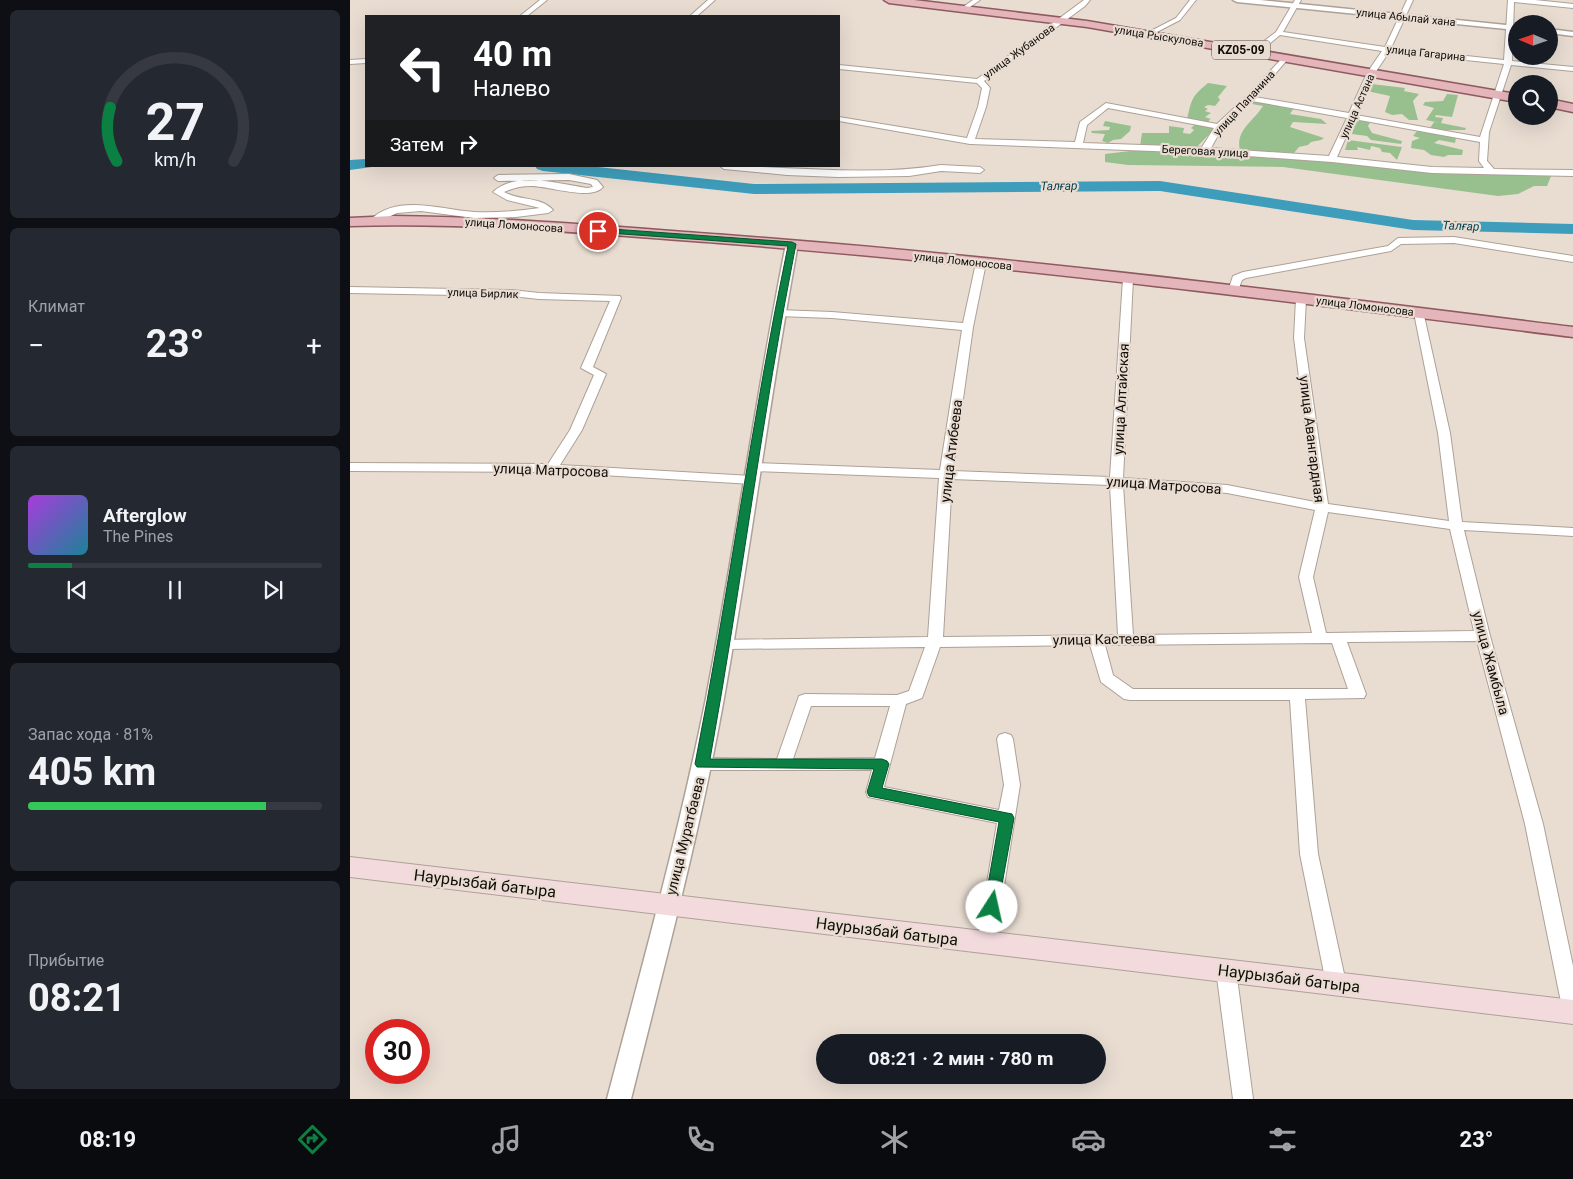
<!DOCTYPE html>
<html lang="ru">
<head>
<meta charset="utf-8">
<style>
	body { margin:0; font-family:Roboto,sans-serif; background:#242831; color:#f1f3f6; height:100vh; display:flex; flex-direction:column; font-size:19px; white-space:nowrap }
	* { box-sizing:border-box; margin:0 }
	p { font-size:16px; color:#9ea1a6 }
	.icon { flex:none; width:28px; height:28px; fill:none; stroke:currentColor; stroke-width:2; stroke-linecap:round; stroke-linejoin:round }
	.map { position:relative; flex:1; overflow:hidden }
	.drawer { display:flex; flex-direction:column; gap:10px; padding:10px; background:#0d0f14; width:350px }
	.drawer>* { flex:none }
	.hud { position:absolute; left:15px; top:15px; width:475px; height:152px; border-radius:0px; box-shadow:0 5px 20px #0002; background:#202124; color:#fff; overflow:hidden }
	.needle { width:32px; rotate:272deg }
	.tools { position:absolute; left:1158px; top:15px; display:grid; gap:10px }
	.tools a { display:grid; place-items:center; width:50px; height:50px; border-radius:50%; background:#171b24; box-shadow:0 5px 20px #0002; font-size:25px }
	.speed { position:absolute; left:15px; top:1019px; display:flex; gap:10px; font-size:25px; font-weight:700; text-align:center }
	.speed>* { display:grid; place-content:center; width:65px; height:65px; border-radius:50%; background:#171b24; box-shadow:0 5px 20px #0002; line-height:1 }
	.speed .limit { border:8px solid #d22; background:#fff; color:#111 }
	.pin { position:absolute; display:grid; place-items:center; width:42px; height:42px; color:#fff; margin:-21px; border:2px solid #fff; border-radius:50%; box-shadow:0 1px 5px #0007 }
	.me { position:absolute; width:55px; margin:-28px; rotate:10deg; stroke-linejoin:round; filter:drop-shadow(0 0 4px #0008) }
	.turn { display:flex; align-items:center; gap:18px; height:105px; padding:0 25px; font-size:22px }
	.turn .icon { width:65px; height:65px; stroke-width:2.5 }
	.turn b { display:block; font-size:35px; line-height:42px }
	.then { display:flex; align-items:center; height:48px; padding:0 25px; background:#0003; gap:10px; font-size:19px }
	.big { font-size:38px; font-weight:700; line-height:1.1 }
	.drawer .card { flex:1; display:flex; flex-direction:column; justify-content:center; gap:8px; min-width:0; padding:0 18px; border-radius:8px; background:#242831 }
	.drawer .dial { align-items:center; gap:0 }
	.dial svg { height:130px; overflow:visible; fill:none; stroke:#363941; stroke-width:7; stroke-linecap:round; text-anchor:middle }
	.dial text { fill:#f1f3f6; stroke:none }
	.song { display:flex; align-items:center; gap:15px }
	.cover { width:60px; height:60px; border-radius:8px; background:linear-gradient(135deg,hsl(280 70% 55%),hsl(190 70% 35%)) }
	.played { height:5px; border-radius:2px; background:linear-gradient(90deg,#0b8043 15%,#363941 15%) }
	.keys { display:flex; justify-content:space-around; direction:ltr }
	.heat { display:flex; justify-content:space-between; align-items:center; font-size:28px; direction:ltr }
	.charge { height:8px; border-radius:4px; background:linear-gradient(90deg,#34c759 81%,#363941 0) }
	.trip { position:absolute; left:466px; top:1034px; width:290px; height:50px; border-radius:25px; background:#171b24; box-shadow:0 5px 20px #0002; font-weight:700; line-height:50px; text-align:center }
	.tabs { display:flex; height:80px; justify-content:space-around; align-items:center; background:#090b0e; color:#9ea1a6 }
	.tabs .icon { width:35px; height:35px }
	.tabs .active { color:#0b8043 }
	.tabs b { font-size:22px; color:#f1f3f6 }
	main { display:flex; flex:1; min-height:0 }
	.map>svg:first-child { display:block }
</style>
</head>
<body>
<main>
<section class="drawer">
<div class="card dial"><svg viewBox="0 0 100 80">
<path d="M14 69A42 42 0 1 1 86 69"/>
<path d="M14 69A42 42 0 0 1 10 36" stroke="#0b8043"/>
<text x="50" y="56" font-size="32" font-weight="700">27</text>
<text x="50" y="72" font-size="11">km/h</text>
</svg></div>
<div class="card"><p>Климат</p>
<div class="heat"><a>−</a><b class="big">23°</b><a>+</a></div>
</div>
<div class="card">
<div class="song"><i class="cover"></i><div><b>Afterglow</b><p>The Pines</p></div></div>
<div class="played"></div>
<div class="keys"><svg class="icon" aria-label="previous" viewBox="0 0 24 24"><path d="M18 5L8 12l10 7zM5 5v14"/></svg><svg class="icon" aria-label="pause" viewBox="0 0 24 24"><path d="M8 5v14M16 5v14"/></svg><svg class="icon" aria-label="next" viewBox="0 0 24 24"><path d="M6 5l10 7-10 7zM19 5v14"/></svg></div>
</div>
<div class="card"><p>Запас хода · 81%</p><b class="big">405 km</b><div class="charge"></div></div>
<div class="card"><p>Прибытие</p><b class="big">08:21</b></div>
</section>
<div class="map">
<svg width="1223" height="1099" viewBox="0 0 1223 1099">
	<rect width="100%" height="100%" fill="#e9ddd2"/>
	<g fill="#98c08f">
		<path d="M858,83L877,86L868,97L870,100L865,106L858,105L854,107L858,109L855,111L861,113L855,117L861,119L859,120V124L837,119C842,99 841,97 858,83Z"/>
		<polygon points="1022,84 1055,88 1054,91 1069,94 1063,101 1068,120 1059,120 1052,114 1042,115 1035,112 1040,96 1017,91"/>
		<polygon points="1097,94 1108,95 1102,117 1086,115 1085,117 1093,118 1091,123 1116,128 1115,130 1089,130 1080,128 1084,122 1090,123 1076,120 1084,108 1073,105 1075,102 1093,101"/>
		<path d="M904,100L946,105L940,114L971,119L977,124L943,122L940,127L974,138L971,140L961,142L958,145L949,147L944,153L890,151C885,130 903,122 913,106L902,104Z"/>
		<polygon points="1006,119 1021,121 1018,126 1022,133 1052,141 1051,144 1021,140 1017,136 1002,134"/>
		<polygon points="755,121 781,126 780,131 771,139 763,140 758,143 752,141 755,134 742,133 741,131 759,130 760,127 753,126"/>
		<polygon points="846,124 865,128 845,149 790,146 792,133 819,133 819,126 834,128 833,133 840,134 844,130 841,128"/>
		<polygon points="1067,131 1106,138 1105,143 1089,140 1084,143 1113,150 1112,155 1098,155 1094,157 1081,155 1074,150 1061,148 1062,141 1070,138 1063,136"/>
		<polygon points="998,140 1052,147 1047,160 1040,153 1032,152 1030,148 1021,146 1020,150 1007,147 1008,150 995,150"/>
		<polygon points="797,149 875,151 1091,172 1184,172 1201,176 1197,186 1184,186 1168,194 1148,196 933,167 778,165 755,162 755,154"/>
	</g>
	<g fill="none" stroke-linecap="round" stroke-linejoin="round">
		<g fill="#3e9dbb" fill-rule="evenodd">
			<polygon points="16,159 16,166 22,167 0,170 0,160"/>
			<polygon points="185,166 239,166 404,184 810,181 1063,220 1223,224 1223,234 1063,230 810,191 404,194 193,171 187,169"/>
		</g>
		<defs>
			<g id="minor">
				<polygon points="190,0 197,0 177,16 170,16"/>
				<polygon points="358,0 365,0 347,16 340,16"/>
				<polygon points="623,0 630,0 617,9 613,9 613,7"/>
				<path d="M734,0H740L735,6L634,81L640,88L636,107L625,139L725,142L730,122L756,103L867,124L897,96L935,55L939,57L938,59L905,97L999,113L1017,73L1032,51L930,35L907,54L900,52L926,32L945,0H951L933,32L1035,47L1057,0H1063L1041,48L1154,60L1158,0H1185L1223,4V8L1164,2L1162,61L1223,67V71L1161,65L1139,132L1137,161L1144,169L1223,170V176L1082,173L982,162L855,153L620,144L489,121V117L617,138L628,107L632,88L627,83L489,69V65L627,79ZM1039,52L1154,64L1130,137L1006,115L1025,73ZM902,101L997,118L979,156L861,148L872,128ZM758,108L864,128L852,147L733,143L737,125ZM1004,119L1130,142L1129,161L1134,168L1082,167L987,157Z"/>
				<polygon points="840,0 846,0 830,20 801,35 797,35 797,33 826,18"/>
				<polygon points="16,59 16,63 0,64 0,60"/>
				<path d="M591,165L630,167L634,170L630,173L591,171L559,176L488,177L437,175L374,169L370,166C444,166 517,177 591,165Z"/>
				<path d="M219,174L247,180L253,187C241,201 199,186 181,186C171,186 163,188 154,192C170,201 190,196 203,210L198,213L166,217L124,218L71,211L47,213L24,224L19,221C47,193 91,210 124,212C146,213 168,211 190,208L157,200L143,192C167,170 209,184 237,188L243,187L241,184L219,180L148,181L144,178L148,175Z"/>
				<polygon points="1104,237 1223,256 1223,262 1104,243 1051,244 1041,251 896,278 892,280 887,293 883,294 878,291 883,276 893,272 1038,246 1048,238"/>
				<path d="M631,260L636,263L623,327L603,471L760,477L773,279L778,276L783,279L773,478L877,485L965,502L944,338L946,299L951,296L956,299L954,338L978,504L1099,521L1088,433L1064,313L1069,310L1073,311L1100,433L1112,522L1223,528V536L1114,530L1140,636L1193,824L1223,966V1021L1216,1018L1213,1012L1175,824L1127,641L997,642L1016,694L1014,698L955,699L968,854L996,983L993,989L986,991L979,989L976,983L950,854L940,700H780L774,699L751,682L740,645L590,647L572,698L556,704L534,787L649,810L654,785L647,739L649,735L655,733L661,735L663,739L670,785L645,943L643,949L636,951L629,949L627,943L647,823L518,797L516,792L522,770H352L346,768L344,764L346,760L352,758L427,759L449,696L455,694L547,695L559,691L575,647L375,649L370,648L368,644L370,640L578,637L589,478L403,471L397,467L403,463L590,470L612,330L482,318L428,316L423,313L428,310L482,312L613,323L626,263ZM602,479L760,485L768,635L593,637ZM773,485L877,493L965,510L949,577L962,633L783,635ZM978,512L1100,529L1124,631L976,633L963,577ZM982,643L998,689H783L763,675L755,645ZM461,706H540L525,758L443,759Z"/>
				<polygon points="0,287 162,290 189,293 270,296 271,298 243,367 256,374 232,430 210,465 402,476 408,480 402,484 202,472 0,471 0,463 198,464 220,430 244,375 231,368 260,301 189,299 162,296 0,293"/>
				<polygon points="876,962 883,964 886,970 903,1099 883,1099 866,970 869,964"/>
			</g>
			<g id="tertiary">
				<polygon points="883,0 910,0 1166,26 1166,30 887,2"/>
				<polygon points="1199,29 1223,32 1223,36 1199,33"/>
				<path d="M442,241L448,244C420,395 401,547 374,698C350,833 314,966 281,1099H257C292,966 329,833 356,698C385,547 406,395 436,244Z"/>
			</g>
			<polygon id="secondary" points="0,857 1223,1000 1223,1024 0,877"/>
			<g id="primary">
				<polygon points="534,0 564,0 737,21 1166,94 1166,102 737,27 539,3"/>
				<polygon points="1199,99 1223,104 1223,112 1199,107"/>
				<path d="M43,216C154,217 265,227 376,235C659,256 941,292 1223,327V337C943,302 663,266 382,244C255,235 128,222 0,226V218Z"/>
			</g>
		</defs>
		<use href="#minor" stroke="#ada197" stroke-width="2"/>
		<use href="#tertiary" stroke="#ada197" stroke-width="3"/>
		<use href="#secondary" stroke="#ada197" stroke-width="2"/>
		<use href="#primary" stroke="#8e5a5f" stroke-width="3"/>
		<use href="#minor" fill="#fff" fill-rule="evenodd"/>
		<use href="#tertiary" fill="#fff" fill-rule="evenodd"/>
		<use href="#secondary" fill="#f2dadd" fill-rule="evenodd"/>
		<use href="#primary" fill="#e4b5bb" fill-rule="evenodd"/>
	</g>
	<path fill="#0b8043" stroke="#07532c" d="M248,228L442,242L446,244C412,415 391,588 360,759H532L537,761L539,764L532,788L662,814L664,818L647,912L642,914L636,912L634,907L649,822L519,796L517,792L524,769L347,767L345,764C379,592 402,418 438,246L245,232L244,231Z"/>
	<g text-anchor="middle" stroke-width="4.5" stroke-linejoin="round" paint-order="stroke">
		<g font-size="11" fill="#110d0a" stroke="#e9ddd2">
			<text transform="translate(1056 17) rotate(6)" y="4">улица Абылай хана</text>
			<text transform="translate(809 36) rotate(9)" y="4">улица Рыскулова</text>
			<text transform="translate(669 51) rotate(-36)" y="4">улица Жубанова</text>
			<text transform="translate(1076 53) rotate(6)" y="4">улица Гагарина</text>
			<text transform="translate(894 103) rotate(-47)" y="4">улица Папанина</text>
			<text transform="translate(1007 106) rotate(-66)" y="4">улица Астана</text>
			<text transform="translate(855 151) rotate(3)" y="4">Береговая улица</text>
			<text transform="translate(164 225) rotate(4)" y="4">улица Ломоносова</text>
			<text transform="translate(613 261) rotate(6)" y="4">улица Ломоносова</text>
			<text transform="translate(133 293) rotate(2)" y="4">улица Бирлик</text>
			<text transform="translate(1015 306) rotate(7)" y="4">улица Ломоносова</text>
		</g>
		<rect fill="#e9ddd2" stroke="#524b46" stroke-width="1" x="862" y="40.5" width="58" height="19" rx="4"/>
		<g font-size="12" font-weight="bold" fill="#110d0a">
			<text x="891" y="54">KZ05-09</text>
		</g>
		<g font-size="12" font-style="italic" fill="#023d4e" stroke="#e9ddd2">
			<text transform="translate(709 186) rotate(-1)" y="4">Талғар</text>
			<text transform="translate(1111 226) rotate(2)" y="4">Талғар</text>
		</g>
		<g font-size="14" fill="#110d0a" stroke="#e9ddd2">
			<text transform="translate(771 399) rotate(-87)" y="5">улица Алтайская</text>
			<text transform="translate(962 439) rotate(83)" y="5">улица Авангардная</text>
			<text transform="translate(601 451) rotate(-83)" y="5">улица Атибеева</text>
			<text transform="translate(201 470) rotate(2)" y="5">улица Матросова</text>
			<text transform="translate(814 485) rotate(4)" y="5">улица Матросова</text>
			<text transform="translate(754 639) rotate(-1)" y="5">улица Кастеева</text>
			<text transform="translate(1141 663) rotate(75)" y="5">улица Жамбыла</text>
			<text transform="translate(335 836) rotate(-76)" y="5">улица Муратбаева</text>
		</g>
		<g font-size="16" fill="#110d0a" stroke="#e9ddd2">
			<text transform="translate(135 883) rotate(7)" y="6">Наурызбай батыра</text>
			<text transform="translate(537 931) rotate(7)" y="6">Наурызбай батыра</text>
			<text transform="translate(939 978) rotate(7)" y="6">Наурызбай батыра</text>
		</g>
	</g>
</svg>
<div class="tools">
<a><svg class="needle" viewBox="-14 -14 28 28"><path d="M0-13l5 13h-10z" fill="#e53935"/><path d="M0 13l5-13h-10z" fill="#9ea1a6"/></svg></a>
<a><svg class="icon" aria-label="search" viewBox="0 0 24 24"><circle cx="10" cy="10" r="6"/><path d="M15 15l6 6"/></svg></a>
</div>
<div class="speed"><div class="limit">30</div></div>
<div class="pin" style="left:248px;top:231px;background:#d93025"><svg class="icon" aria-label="arrive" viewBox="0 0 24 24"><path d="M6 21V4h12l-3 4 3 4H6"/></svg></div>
<svg class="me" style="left:642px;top:907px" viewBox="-20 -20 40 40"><circle r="19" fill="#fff"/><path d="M0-13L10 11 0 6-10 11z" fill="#0b8043"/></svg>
<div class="trip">08:21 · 2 мин · 780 m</div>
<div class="hud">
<div class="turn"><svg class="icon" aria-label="left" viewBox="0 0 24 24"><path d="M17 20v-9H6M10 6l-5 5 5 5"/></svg><div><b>40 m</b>Налево</div></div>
<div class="then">Затем<svg class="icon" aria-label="right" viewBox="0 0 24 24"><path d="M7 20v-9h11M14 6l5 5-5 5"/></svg></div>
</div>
</div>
</main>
<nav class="tabs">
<b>08:19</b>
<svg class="icon active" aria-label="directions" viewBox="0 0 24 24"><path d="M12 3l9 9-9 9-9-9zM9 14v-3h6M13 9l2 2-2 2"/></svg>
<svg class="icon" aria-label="music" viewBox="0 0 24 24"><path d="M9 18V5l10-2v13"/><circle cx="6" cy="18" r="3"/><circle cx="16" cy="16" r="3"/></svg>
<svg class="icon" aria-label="phone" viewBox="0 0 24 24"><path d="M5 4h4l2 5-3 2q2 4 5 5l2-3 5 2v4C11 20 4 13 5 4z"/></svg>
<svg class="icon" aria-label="climate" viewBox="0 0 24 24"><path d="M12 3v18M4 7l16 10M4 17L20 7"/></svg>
<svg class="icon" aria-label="car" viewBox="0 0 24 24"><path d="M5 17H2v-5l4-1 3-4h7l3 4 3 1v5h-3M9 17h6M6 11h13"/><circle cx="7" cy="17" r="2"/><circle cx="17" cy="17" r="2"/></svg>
<svg class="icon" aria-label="filters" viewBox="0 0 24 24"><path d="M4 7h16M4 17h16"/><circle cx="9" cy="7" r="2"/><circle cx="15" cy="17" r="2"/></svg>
<b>23°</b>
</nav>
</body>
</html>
